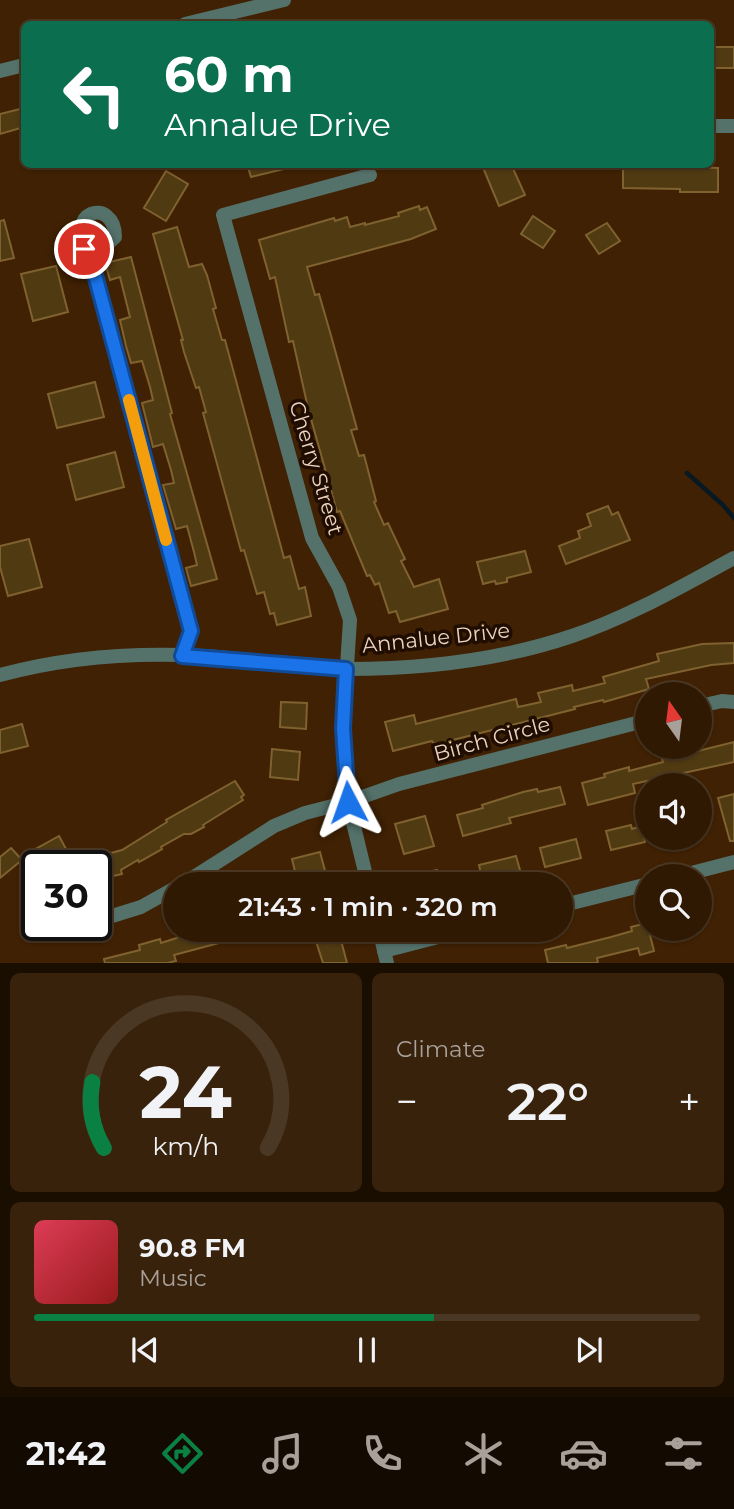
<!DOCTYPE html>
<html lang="en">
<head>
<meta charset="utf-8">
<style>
	body { margin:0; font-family:Montserrat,sans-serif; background:#38220c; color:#f1f3f6; height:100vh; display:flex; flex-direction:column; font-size:26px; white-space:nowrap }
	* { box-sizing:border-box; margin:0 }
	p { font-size:23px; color:#a8a099 }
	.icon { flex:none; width:38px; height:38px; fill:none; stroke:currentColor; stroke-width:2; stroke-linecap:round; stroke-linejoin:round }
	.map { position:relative; height:963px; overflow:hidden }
	.panel { display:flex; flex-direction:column; gap:10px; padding:10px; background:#1a0e01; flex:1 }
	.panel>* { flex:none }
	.top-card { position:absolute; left:21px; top:21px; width:693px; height:147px; border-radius:10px; box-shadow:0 2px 5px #0004,0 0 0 2px #4b3824; background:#0b6e4f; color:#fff; overflow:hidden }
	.needle { width:46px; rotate:346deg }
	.controls { position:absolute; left:635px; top:682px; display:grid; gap:14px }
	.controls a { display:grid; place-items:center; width:77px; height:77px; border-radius:50%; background:#301902; box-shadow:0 2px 5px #0004,0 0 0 2px #4b3824; font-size:35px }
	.speed { position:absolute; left:21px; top:850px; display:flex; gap:14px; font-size:35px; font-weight:700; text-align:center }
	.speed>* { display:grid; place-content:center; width:91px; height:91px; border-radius:50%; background:#301902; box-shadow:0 2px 5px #0004,0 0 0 2px #4b3824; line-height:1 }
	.speed .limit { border:4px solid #111; border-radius:10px; background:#fff; color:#111 }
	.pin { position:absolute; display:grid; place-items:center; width:60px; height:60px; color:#fff; margin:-30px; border:4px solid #fff; border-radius:50%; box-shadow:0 2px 7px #0007 }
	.me { position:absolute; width:77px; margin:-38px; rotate:356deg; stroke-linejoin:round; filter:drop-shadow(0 0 5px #0008) }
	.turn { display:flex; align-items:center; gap:24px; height:147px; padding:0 28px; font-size:32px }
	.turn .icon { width:91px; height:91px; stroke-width:2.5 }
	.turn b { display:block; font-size:49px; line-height:60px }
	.big { font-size:52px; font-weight:600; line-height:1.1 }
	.panel .widget { flex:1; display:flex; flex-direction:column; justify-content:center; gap:10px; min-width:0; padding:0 24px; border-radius:10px; background:#38220c }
	.panel .dial { align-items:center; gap:0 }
	.dial svg { height:182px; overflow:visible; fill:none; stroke:#4b3824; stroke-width:7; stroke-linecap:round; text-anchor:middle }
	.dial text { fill:#f1f3f6; stroke:none }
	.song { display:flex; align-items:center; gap:21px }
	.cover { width:84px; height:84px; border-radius:10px; background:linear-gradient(135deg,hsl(350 70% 55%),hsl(0 70% 35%)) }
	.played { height:7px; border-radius:4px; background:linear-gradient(90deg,#0b8043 60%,#4b3824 60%) }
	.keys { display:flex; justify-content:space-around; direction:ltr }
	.heat { display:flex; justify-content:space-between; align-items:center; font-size:38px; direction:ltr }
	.panel .tiles { flex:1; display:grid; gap:10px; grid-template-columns:1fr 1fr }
	.widget:last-child { grid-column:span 2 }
	.trip { position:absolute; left:163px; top:872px; width:410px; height:70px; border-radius:35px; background:#301902; box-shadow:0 2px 5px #0004,0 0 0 2px #4b3824; font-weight:600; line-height:70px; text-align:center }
	.tab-bar { display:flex; height:112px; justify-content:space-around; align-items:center; background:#130a01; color:#a8a099 }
	.tab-bar .icon { width:49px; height:49px }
	.tab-bar .current { color:#0b8043 }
	.tab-bar b { font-size:32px; color:#f1f3f6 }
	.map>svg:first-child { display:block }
</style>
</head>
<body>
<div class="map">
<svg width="734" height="963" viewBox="0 0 734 963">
	<rect width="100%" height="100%" fill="#402103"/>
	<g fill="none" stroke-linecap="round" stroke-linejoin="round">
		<polyline stroke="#091924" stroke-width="4.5" points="687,473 723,505 734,518"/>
	</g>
	<g fill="#503a12" stroke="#7f622f" stroke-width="2">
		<rect x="714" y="47" width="20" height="21"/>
		<polygon points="24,108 24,127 0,134 0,114"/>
		<polygon points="247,164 284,164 284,169 251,177"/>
		<polygon points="498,164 511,164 525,195 499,206 484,170"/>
		<polygon points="623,164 718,168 718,192 680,192 680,189 623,188"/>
		<polygon points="166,171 188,184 166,221 144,208"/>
		<polygon points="419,206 420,210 427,207 436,229 411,239 307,267 315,295 319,294 330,332 357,429 351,430 359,456 364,455 376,501 374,502 384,525 388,523 405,559 401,561 414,587 439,579 448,609 400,622 396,611 389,613 379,583 375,585 370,575 367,576 340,511 337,512 308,408 293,341 289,342 275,277 270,279 259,240 334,218 335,221 347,217 350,227 365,223 365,225 399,216 398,213"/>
		<polygon points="533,216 555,231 543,248 521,234"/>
		<polygon points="4,220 14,258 0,261 0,221"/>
		<polygon points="607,223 620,241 599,254 586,235"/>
		<polygon points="177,227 189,267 202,264 207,275 216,308 213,309 222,340 225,340 284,558 290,556 299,589 305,587 311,616 277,625 274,613 270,614 264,592 257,594 244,550 241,551 203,413 206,412 199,387 196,388 184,352 181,340 183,340 153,234"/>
		<polygon points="131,257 172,413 170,414 217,579 191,586 186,568 197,565 194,552 187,526 176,529 163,485 174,483 171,470 163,444 153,447 142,403 153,400 150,387 142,361 131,363 126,346 120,320 130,317 120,277 110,280 105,263"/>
		<polygon points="56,266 68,312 33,321 21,274"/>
		<polygon points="95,382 104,417 57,428 48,394"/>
		<polygon points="115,452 124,487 76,500 67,465"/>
		<polygon points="608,506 612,515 618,512 630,540 566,564 559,546 580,538 578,531 591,526 587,514"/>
		<polygon points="29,539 42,587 8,596 0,567 0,546"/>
		<polygon points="525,551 531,572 507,578 507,582 496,584 495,581 483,584 477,562"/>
		<polygon points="734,643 734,663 711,665 646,679 649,689 604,702 603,700 574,707 575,709 441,743 433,743 432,741 393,751 385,722 414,715 416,724 516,699 518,707 541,702 538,693 572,685 573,691 605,683 603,677 659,661 657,654 702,644"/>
		<polygon points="281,702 307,703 306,729 280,727"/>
		<polygon points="22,724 28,746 0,753 0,730"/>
		<polygon points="734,742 734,762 633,784 635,793 588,805 582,783 605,777 604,774 629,767 629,771 663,762 662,759 673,757 672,754 685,751 686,754"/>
		<polygon points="272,749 300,752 298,780 270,777"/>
		<polygon points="235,781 244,795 241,797 243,800 203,825 204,827 191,834 184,834 161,847 162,849 139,862 138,860 121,870 122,874 96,880 96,857 122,850 167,822 166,820"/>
		<polygon points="560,787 565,804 509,818 511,823 463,836 457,815 483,808 482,805 523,792 537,789 538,792"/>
		<polygon points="734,794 734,841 730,841 718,798"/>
		<polygon points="425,816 434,846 404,854 395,824"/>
		<polygon points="631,825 632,829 641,826 645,842 611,850 606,831"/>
		<polygon points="59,836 72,860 61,866 54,866 51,862 40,866 32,851"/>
		<polygon points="576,839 581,858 545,867 540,848"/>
		<polygon points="11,848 22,860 0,878 0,857"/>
		<polygon points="320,852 328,882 298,884 292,859"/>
		<polygon points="516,856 522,877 507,881 506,877 483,883 479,865"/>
		<polygon points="437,870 441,884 402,884 401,879"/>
		<polygon points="647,923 654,951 640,955 638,948 597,958 598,963 548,963 545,950 566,945 567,948 611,937 632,931 631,927"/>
		<polygon points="182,929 216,929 219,943 174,955 176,961 167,963 105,963 104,959 140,950 139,945 160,939 161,943 183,936"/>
		<polygon points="312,929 338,929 347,963 323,963"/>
	</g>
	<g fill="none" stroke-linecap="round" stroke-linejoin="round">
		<g stroke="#54716a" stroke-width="14">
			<polyline points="185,24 284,0"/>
			<polyline points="0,71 24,65"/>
			<polyline points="710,126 734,126"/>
			<path d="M91,260L115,237C115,196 59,209 91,260L191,631L182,656"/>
			<path d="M0,675C66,657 137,652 205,656C252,659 300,669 347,669C422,669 501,660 572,636C629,617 682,586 734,558"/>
			<polyline points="700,706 722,701 734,702"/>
			<polyline points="676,877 734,862"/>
			<polyline points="183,884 274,826 305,813 348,802 399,784 648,720"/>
			<polyline points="368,884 348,802 343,728 350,620 339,587 312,538 223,215 370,175"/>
			<polyline points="560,906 648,884"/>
			<polyline points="96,921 141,907 175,888"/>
			<polyline points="379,929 387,963"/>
			<polyline points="66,930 80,926"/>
			<polyline points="384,951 469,929"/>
		</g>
	</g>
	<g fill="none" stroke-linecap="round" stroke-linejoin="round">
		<defs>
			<polyline id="route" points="84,249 91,260 191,631 182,656 346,669 343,728 348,802"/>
		</defs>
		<use href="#route" stroke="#114b97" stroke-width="18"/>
		<use href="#route" stroke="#1a73e8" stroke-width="12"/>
		<polyline stroke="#f59e0b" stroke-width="12" points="129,400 166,540"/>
	</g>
	<g text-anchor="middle" stroke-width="7" stroke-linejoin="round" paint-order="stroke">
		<g font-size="21" fill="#edd3bf" stroke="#1f0d01">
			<text transform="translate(316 468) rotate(73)" y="7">Cherry Street</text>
			<text transform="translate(436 638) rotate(-6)" y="7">Annalue Drive</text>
			<text transform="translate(492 739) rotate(-15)" y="7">Birch Circle</text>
		</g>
	</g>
</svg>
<div class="controls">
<a><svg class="needle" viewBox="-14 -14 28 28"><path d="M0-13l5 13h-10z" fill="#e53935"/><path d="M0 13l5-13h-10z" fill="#a8a099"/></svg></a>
<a><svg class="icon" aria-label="sound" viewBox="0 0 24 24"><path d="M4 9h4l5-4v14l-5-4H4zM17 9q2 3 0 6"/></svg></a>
<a><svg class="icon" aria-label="search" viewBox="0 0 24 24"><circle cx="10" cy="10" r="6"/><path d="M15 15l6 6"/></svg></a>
</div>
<div class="speed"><div class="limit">30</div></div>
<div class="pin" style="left:84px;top:249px;background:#d93025"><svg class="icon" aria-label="arrive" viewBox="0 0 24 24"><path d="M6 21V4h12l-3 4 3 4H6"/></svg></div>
<svg class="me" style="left:348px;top:802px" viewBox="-20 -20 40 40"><path d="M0-17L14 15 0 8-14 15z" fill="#1a73e8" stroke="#fff" stroke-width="4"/></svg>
<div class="trip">21:43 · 1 min · 320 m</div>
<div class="top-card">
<div class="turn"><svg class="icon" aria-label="left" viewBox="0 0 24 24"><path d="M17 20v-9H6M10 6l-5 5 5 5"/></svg><div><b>60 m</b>Annalue Drive</div></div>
</div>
</div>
<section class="panel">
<div class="tiles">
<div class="widget dial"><svg viewBox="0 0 100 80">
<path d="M14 69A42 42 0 1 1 86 69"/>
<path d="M14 69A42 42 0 0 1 9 40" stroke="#0b8043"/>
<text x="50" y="56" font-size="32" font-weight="700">24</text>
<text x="50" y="72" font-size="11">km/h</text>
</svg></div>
<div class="widget"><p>Climate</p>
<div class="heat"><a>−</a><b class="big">22°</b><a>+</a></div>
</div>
<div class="widget">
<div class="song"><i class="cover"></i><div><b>90.8 FM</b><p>Music</p></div></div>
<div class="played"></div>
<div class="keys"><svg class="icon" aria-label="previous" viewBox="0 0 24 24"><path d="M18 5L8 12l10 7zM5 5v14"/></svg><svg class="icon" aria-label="pause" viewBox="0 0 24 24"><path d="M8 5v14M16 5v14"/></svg><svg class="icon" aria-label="next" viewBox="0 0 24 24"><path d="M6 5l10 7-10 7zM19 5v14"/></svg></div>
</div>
</div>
</section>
<nav class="tab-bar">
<b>21:42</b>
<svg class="icon current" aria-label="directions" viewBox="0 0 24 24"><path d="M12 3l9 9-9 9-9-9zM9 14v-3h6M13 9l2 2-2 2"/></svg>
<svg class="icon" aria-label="music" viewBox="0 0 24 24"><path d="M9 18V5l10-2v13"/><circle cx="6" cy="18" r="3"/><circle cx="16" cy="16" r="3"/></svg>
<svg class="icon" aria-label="phone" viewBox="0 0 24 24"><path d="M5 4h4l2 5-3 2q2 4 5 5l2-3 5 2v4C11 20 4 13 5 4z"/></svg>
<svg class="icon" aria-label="climate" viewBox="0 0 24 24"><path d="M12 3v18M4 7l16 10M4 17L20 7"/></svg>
<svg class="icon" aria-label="car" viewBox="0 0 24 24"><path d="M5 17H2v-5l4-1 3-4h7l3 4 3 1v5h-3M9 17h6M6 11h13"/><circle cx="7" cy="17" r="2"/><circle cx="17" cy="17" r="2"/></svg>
<svg class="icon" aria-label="filters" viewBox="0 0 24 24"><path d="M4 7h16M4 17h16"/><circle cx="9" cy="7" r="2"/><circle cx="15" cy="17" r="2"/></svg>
</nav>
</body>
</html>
